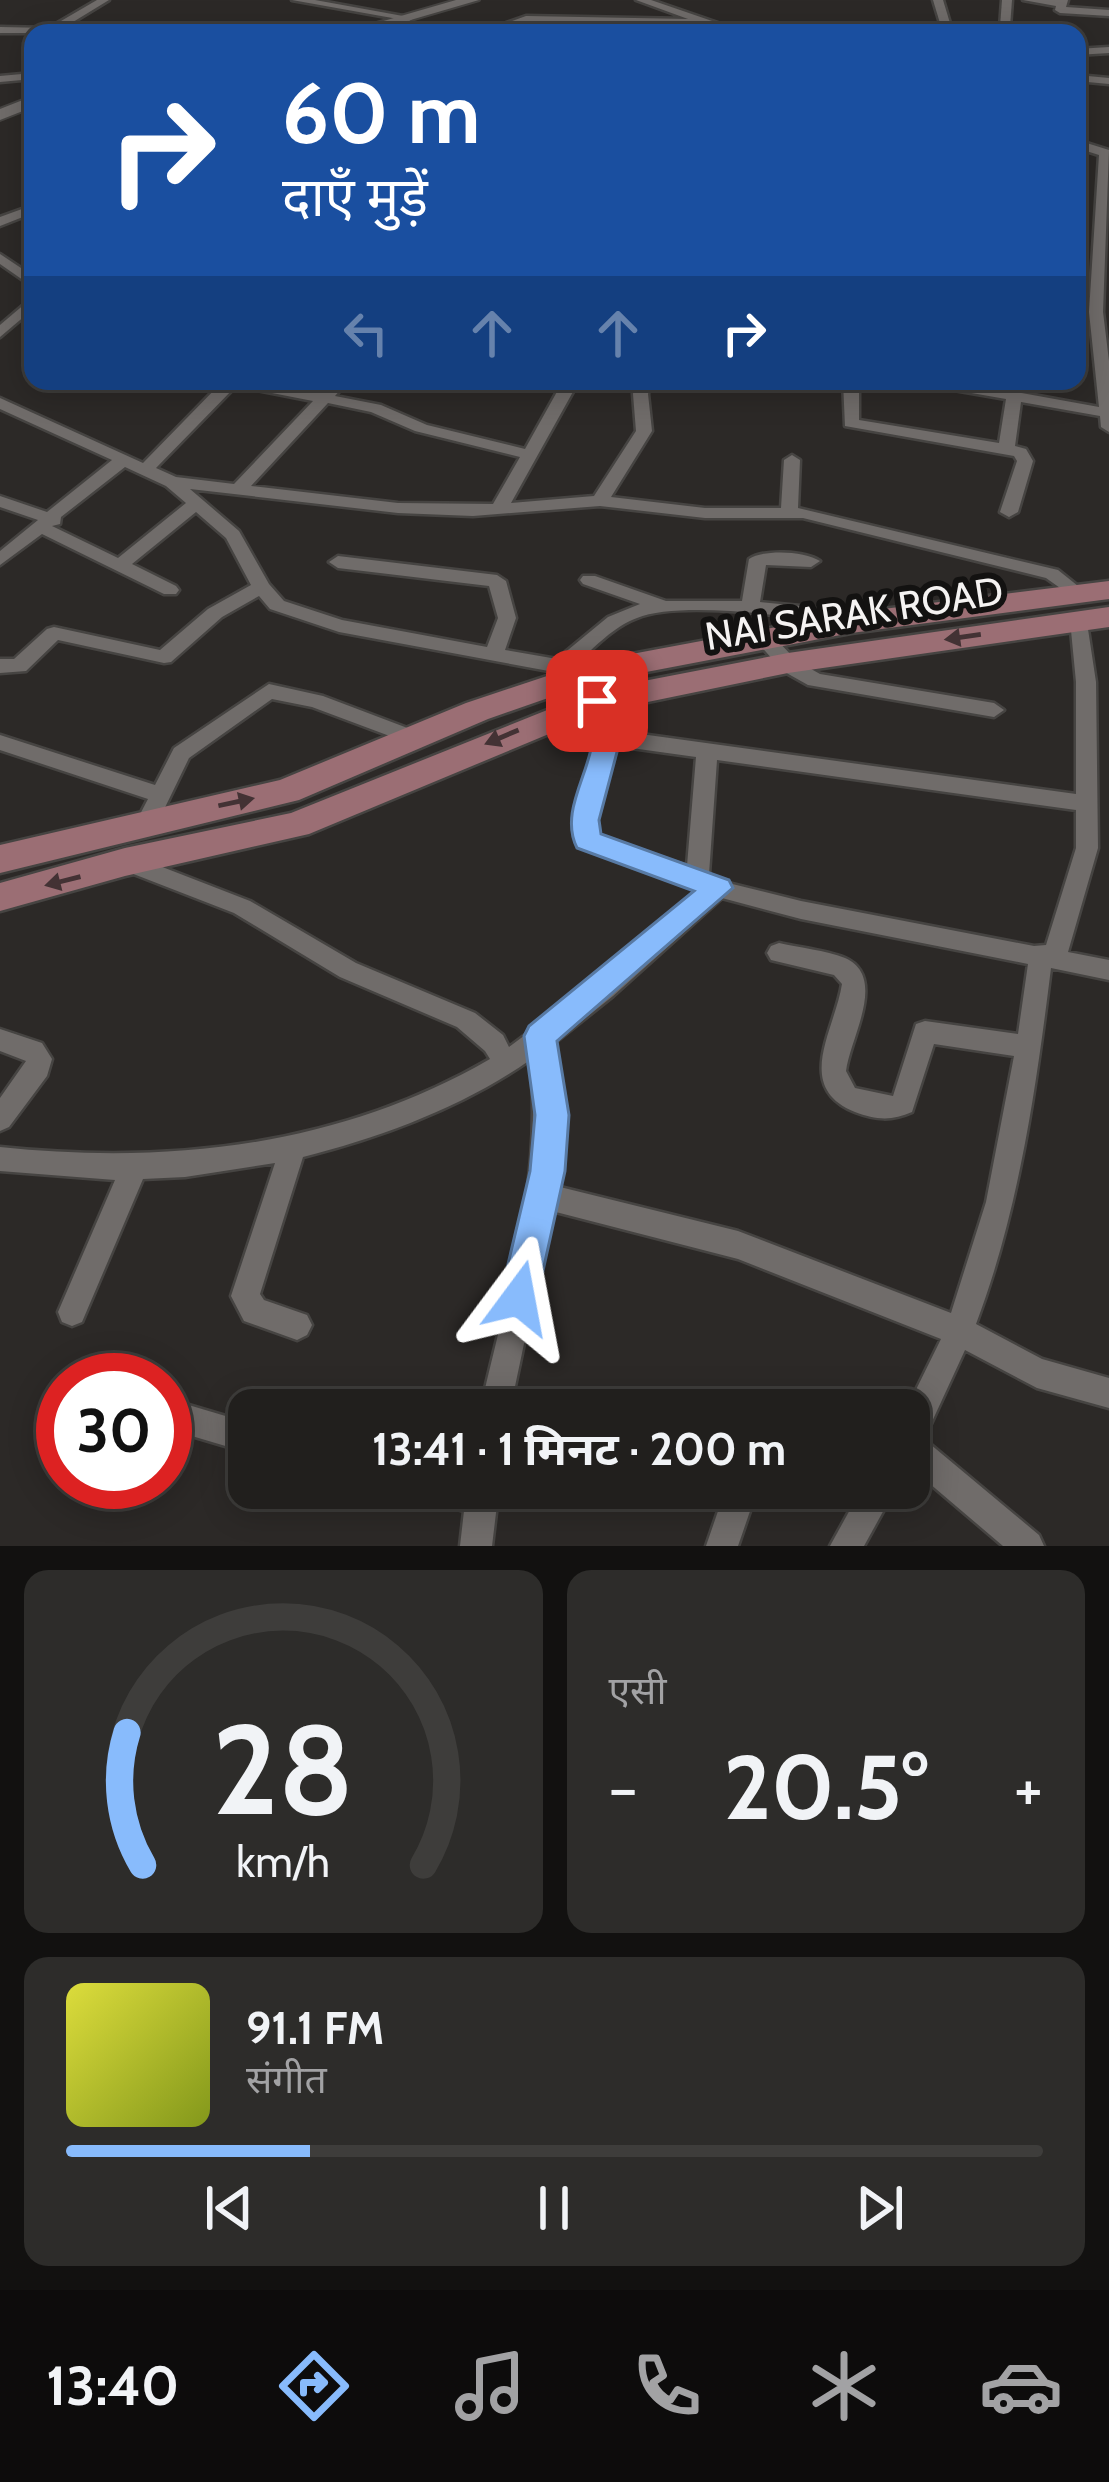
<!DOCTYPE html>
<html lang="hi">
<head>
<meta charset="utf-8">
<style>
	body { margin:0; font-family:Cabin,"Noto Sans Devanagari",sans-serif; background:#2d2c2a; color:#f1f3f6; height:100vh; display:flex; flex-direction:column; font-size:45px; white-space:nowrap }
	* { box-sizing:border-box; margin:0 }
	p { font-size:39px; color:#a2a2a4 }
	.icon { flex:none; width:66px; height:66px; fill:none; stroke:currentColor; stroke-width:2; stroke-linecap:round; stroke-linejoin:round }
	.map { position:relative; height:1546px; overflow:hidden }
	.side { display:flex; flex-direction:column; gap:24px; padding:24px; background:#121110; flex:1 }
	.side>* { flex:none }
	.banner { position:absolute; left:24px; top:24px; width:1062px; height:366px; border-radius:24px; box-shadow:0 6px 30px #0003,0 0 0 3px #3e3d3b; background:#1a4fa0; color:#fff; overflow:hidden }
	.speed { position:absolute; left:36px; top:1353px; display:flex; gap:24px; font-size:60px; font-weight:700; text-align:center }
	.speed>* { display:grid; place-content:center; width:156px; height:156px; border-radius:50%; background:#211f1d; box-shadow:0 6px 30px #0003,0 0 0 3px #3e3d3b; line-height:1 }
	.speed .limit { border:18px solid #d22; background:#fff; color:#111 }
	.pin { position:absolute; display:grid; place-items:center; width:102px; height:102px; color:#fff; margin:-51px; border-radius:24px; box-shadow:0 6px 18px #0006 }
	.me { position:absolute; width:132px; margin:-66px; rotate:13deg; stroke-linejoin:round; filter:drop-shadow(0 0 9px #0008) }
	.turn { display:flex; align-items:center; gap:42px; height:252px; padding:0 60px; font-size:54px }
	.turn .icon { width:156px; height:156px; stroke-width:2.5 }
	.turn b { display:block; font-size:84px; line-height:102px }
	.lanes { display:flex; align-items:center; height:114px; padding:0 60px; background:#0003; justify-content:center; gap:60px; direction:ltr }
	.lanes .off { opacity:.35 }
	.big { font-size:90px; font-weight:700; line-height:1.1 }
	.side .card { flex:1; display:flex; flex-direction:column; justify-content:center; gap:18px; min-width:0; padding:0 42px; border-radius:24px; background:#2d2c2a }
	.side .dial { align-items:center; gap:0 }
	.dial svg { height:312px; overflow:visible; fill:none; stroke:#3e3d3b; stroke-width:7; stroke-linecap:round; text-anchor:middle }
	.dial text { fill:#f1f3f6; stroke:none }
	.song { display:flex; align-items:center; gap:36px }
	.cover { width:144px; height:144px; border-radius:18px; background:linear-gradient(135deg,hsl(60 70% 55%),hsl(70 70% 35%)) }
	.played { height:12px; border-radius:6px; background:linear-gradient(90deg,#88bbfc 25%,#3e3d3b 25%) }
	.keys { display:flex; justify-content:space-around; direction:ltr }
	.heat { display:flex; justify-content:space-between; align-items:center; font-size:66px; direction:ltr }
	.side .tiles { flex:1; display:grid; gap:24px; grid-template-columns:1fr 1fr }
	.card:last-child { grid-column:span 2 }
	.trip { position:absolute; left:228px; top:1389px; width:702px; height:120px; border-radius:24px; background:#211f1d; box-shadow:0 6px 30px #0003,0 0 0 3px #3e3d3b; font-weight:700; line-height:120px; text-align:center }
	.tabs { display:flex; height:192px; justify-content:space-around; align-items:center; background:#0d0c0c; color:#a2a2a4 }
	.tabs .icon { width:84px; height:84px }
	.tabs .selected { color:#88bbfc }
	.tabs b { font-size:54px; color:#f1f3f6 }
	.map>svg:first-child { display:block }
</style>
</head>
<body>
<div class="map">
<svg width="1109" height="1546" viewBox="0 0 1109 1546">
	<rect width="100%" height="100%" fill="#2c2927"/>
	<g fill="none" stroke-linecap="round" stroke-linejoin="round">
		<defs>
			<g id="minor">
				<polygon points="97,0 109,0 55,33 0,33 0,27 49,28"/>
				<polygon points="292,0 315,0 414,18 409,21"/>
				<polygon points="636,0 651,0 747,33 732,33 707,25 527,22 493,33 478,33 526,16 688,19"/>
				<polygon points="933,0 943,0 953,33 943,33"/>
				<polygon points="1002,0 1012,0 1010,27 1005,30 1000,27"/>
				<polygon points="1023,0 1068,0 1066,7 1109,10 1109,16 1060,13 1055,10 1056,6"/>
				<polygon points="373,25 396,31 397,33 369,30"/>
				<polygon points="1109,47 1109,53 1077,55 1077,49"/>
				<polygon points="33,73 33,79 0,82 0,76"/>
				<polygon points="1077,75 1109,78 1109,84 1077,81"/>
				<polygon points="1077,140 1109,150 1103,312 1109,361 1109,432 1101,427 1100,416 1021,402 1015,446 1026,449 1033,461 1018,512 1009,517 1000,512 1017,461 1014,456 845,426 843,381 859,381 859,420 999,443 1006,399 931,386 923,381 956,381 1099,407 1089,312 1099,155 1077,148"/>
				<polygon points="33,205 33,213 0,226 0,217"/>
				<polygon points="0,254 33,276 33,287 0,264"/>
				<polygon points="33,297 33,309 0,337 0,325"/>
				<path d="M223,381H260L320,393L332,381H348L335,396L381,405L427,425L525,449L563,381H579L511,503L594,496L636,431L633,394L635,381H651L648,394L652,431L611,497L705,508H781L784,460L792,455L800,460L798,508L1058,570L1083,590L1086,594L1077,600L1046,578L803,518H705L600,506L473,516L398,513L190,489L239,531L269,584L284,601L342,620L487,647L498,618L489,586L338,568L329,562L338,556L497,575L506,581L516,618L505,650L557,659L608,617L640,604L583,584L580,580L583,576H595L666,601H742L749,559C764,549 805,551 820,561L811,567L766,565L760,602L810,607L858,619L860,623L851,629C805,616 680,600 637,618C613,627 595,647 577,663L596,667L599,672L596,677L586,678C604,693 618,707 619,731L1076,794V682L1070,620L1072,616H1086L1096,682L1098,848L1068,952L1109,960V980L1051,968C1036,1089 1019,1210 976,1324L1042,1359L1109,1378V1408L1037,1388L965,1350L924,1439L1039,1535L1044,1546H1003L909,1466V1410H906L941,1339L738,1259L552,1211L510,1410H480C506,1295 544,1179 530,1060C463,1107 382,1137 303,1157L260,1294L264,1300L307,1315L312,1325L307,1335L297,1340L244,1321L231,1296L275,1163L185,1177L143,1179L82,1322L72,1326L62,1322L58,1312L115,1180L0,1171V1147C170,1165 340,1146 490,1059L485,1051L457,1027L340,977L234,913L118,868L115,862L118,856H134L250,901L356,963L475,1013L503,1035L509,1047L596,982L701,890L579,846C561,800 618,752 594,709C587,698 575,691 566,683L565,674L339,632L270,609L259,596L222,617L171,662L164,663L58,640L26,671L0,673V659H14L47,629L54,627L160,650L208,609L251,585L226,538L196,512L132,564L176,586L179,590L176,594H164L42,534L0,565V551L38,520L0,507V496L47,512L112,460L0,409V398L143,463ZM236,386L313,401L234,484L176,477L156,468ZM328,403L371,412L415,431L520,457L493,504L398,503L251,486ZM125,467L166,486L186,503L118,558L52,526L60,524L61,517ZM617,746L696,757L687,866L597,835L598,807ZM717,760L1076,810V848L1046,945L1034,946L801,901L716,880L709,874ZM722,898L801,919L1028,964L1018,1034L925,1021L916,1024L893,1096L855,1088L846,1071C850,1038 888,977 845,958C825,950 800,948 779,943L771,946L767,953L771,960L834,975L842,984C835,1030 793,1087 855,1112C876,1120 892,1121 912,1112L934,1044L1014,1056L986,1202L951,1313L738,1231L556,1186L560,1133L553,1044L613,996Z"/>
				<polygon points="764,632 771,634 797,661 820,674 994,703 1004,710 994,717 808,685 783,671 757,642 754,638 757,634"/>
				<polygon points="269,684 323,696 418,732 421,737 411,744 312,707 272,699 189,758 155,828 139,828 136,822 148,799 0,750 0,735 155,785 174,748"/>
				<polygon points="0,1029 42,1043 52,1059 47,1076 9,1127 0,1131 0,1098 26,1061 0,1051"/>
				<polygon points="165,1398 249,1423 249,1453 165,1428"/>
				<polygon points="420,1488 499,1488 492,1546 460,1546 464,1511 425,1499"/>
				<polygon points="726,1488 758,1488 738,1546 706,1546"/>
				<polygon points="862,1488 896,1488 864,1546 830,1546"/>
			</g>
			<g id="secondary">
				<polygon points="456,0 479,0 366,33 342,33"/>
				<polygon points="33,96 33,107 0,120 0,109"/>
			</g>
			<g id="primary">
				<polygon points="1109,581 1109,599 851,633 594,682 488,719 299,800 0,873 0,845 280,780 466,703 589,662 851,613"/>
				<polygon points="1109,607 1109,627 788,673 604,711 309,834 125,876 0,911 0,883 125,848 291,813 597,690 788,653"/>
			</g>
		</defs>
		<use href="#minor" stroke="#464442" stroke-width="5"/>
		<use href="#secondary" stroke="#464442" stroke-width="4"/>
		<use href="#primary" stroke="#464442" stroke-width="5"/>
		<use href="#minor" fill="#706c6a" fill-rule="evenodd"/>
		<use href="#secondary" fill="#706c6a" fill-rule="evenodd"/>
		<use href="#primary" fill="#9b6e74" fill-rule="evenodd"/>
	</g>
	<defs><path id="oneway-solid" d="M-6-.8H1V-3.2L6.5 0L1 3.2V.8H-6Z" transform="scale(3)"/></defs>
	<g fill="#433234">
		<use href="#oneway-solid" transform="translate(963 637) rotate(172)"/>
		<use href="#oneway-solid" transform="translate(502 737) rotate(157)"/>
		<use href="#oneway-solid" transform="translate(236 802) rotate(-12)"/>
		<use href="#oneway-solid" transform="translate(63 881) rotate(166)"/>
	</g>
	<path fill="#88bbfc" stroke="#587aa4" stroke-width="3" d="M597,692L616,707L621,737L599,820L601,834L729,880L733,888L557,1041L569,1115L565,1171L537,1298L532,1312L519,1317L506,1312L500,1298L530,1171L535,1115L524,1036L529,1026L694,891L577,848C553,800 616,748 584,701Z"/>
	<g text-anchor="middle" stroke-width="12" stroke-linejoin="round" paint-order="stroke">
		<g font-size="39" fill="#f5f3f2" stroke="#131211">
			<text transform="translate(854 613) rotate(-9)" y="14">NAI SARAK ROAD</text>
		</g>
	</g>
</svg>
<div class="speed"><div class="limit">30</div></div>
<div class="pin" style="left:597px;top:701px;background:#d93025"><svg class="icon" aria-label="arrive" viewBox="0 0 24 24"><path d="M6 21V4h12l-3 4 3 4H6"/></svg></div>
<svg class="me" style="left:519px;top:1298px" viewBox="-20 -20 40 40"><path d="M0-17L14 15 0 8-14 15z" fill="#88bbfc" stroke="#fff" stroke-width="4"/></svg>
<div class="trip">13:41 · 1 मिनट · 200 m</div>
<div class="banner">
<div class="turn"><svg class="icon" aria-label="right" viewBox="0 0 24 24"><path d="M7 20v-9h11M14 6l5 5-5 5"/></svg><div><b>60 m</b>दाएँ मुड़ें</div></div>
<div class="lanes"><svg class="icon off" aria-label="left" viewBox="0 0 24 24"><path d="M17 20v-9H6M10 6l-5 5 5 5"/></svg><svg class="icon off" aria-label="ahead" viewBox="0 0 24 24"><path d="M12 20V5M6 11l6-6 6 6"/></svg><svg class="icon off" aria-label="ahead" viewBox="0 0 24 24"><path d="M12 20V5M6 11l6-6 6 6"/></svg><svg class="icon" aria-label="right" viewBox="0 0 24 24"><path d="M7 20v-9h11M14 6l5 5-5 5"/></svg></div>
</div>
</div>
<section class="side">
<div class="tiles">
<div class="card dial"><svg viewBox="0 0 100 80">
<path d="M14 69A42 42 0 1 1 86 69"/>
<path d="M14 69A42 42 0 0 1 10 35" stroke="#88bbfc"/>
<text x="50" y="56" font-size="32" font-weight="700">28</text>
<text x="50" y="72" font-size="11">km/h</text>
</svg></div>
<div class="card"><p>एसी</p>
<div class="heat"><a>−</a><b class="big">20.5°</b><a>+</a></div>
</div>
<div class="card">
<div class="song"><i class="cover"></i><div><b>91.1 FM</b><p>संगीत</p></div></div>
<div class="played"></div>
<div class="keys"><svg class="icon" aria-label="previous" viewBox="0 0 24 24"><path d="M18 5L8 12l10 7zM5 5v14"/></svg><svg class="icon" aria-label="pause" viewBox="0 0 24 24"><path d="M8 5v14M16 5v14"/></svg><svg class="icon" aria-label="next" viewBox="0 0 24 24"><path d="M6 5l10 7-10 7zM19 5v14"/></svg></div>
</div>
</div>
</section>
<nav class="tabs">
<b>13:40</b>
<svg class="icon selected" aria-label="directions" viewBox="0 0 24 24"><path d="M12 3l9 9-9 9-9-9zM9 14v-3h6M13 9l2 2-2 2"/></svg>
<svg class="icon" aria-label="music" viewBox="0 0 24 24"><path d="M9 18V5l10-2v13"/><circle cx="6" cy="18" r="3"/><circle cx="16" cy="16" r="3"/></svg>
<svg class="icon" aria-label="phone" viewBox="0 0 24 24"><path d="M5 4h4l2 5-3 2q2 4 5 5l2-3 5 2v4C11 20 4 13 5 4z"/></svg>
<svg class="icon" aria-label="climate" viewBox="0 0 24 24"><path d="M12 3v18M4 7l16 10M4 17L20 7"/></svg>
<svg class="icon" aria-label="car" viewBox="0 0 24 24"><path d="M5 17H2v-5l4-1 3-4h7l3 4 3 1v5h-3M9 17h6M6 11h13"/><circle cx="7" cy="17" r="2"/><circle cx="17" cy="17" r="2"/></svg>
</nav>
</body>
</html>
